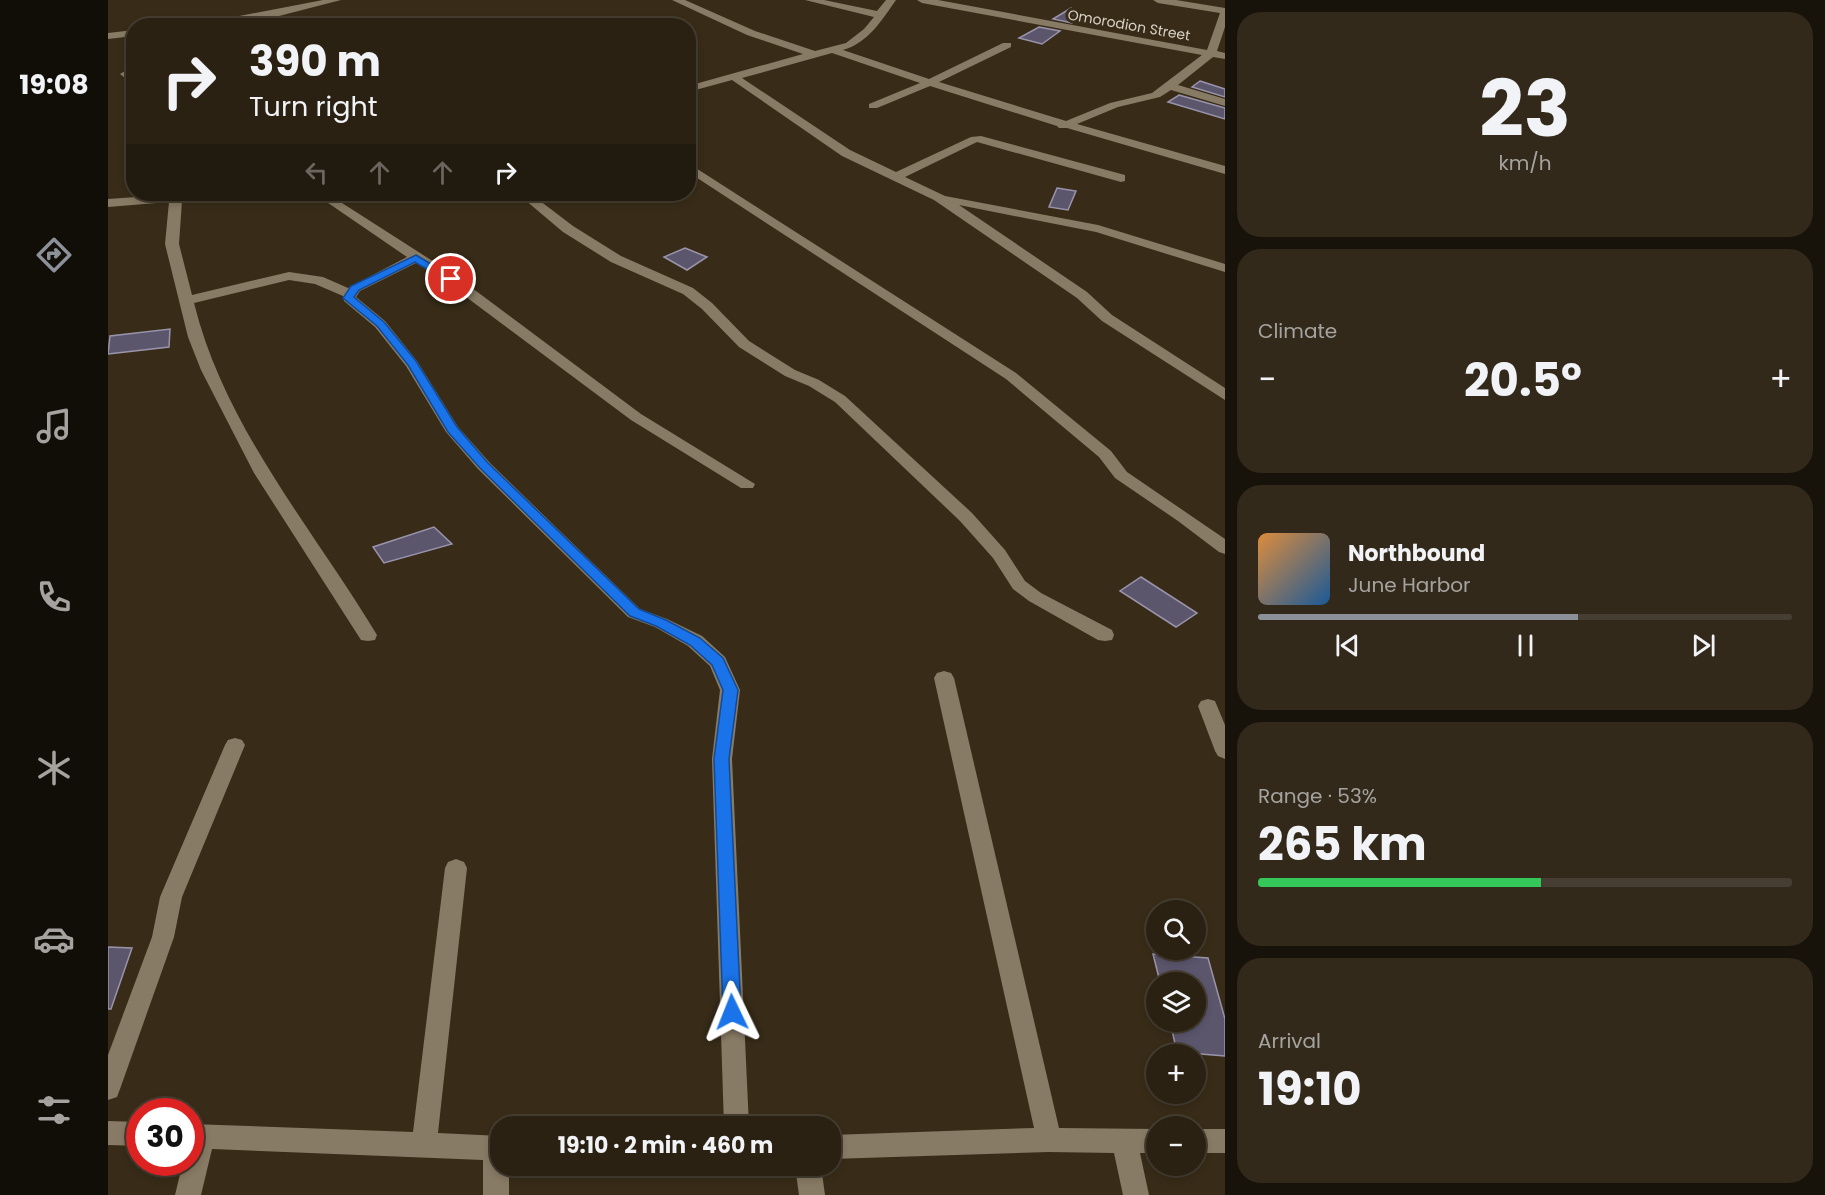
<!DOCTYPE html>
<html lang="en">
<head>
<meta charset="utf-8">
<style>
	body { margin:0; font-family:Poppins,sans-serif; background:#32291b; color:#f1f3f6; height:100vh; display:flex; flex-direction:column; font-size:22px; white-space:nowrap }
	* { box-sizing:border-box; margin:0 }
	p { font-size:20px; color:#a5a39f }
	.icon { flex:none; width:33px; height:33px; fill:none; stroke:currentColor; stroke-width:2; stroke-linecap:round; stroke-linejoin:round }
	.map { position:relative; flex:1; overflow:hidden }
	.panel { display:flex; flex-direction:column; gap:12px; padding:12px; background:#17120a; width:600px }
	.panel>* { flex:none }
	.banner { position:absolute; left:18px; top:18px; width:570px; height:183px; border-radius:24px; box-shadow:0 3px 9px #0003,0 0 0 2px #463e32; background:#2a2112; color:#f1f3f6; overflow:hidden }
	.buttons { position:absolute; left:1038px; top:900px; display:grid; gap:12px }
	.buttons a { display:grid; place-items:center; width:60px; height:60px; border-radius:50%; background:#2a2112; box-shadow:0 3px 9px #0003,0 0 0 2px #463e32; font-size:30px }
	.speed { position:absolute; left:18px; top:1098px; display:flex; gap:12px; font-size:30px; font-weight:700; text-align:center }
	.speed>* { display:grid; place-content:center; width:78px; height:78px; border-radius:50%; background:#2a2112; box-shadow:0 3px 9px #0003,0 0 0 2px #463e32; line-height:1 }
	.speed .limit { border:9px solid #d22; background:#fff; color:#111 }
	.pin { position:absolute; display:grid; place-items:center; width:51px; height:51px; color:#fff; margin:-26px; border:3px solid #fff; border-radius:50%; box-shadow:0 2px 6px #0007 }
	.me { position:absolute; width:66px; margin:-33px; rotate:358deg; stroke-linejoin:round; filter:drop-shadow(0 0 4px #0008) }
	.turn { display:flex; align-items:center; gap:21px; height:126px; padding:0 24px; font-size:27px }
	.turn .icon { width:78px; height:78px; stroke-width:2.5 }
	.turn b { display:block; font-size:42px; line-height:51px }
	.lanes { display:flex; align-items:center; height:57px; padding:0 24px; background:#0003; justify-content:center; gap:30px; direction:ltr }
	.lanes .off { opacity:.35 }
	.big { font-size:45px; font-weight:700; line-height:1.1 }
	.panel .widget { flex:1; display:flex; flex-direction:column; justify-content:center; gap:9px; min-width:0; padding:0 21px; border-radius:24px; background:#32291b }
	.panel .dial { align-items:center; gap:0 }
	.dial b { font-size:78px; line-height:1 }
	.song { display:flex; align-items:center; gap:18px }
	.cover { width:72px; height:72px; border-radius:9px; background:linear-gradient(135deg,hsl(30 70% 55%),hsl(210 70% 35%)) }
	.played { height:6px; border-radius:3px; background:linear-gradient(90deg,#8c9099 60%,#463e32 60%) }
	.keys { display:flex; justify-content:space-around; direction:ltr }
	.heat { display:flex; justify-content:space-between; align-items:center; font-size:33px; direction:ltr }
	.charge { height:9px; border-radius:4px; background:linear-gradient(90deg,#34c759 53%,#463e32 0) }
	.trip { position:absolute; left:382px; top:1116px; width:351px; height:60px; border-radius:24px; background:#2a2112; box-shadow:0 3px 9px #0003,0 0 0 2px #463e32; font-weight:700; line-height:60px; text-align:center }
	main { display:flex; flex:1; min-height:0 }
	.menu { display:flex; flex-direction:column; width:108px; justify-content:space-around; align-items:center; background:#110d07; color:#a5a39f }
	.menu .icon { width:42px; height:42px }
	.menu .selected { color:#8c9099 }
	.menu b { font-size:27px; color:#f1f3f6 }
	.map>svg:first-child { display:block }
</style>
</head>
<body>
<main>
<nav class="menu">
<b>19:08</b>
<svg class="icon selected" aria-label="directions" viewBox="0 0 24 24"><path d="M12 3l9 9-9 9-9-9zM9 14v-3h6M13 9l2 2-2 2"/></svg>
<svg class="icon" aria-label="music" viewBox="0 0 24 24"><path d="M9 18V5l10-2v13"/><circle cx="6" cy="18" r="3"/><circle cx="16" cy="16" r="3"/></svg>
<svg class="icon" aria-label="phone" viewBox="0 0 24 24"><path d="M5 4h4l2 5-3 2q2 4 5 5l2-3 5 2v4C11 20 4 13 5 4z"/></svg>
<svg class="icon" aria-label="climate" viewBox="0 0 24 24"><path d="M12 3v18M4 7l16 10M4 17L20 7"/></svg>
<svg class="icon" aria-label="car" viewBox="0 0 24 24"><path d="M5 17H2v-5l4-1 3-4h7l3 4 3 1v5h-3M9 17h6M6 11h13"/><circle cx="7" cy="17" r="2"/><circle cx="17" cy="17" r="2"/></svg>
<svg class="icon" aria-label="filters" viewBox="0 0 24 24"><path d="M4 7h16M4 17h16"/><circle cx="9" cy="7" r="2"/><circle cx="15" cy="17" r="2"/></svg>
</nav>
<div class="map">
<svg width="1117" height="1195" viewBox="0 0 1117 1195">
	<rect width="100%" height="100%" fill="#382c18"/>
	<g fill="#5b566c" stroke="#9994ac" stroke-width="1.5">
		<polygon points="963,8 970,18 964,23 945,19"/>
		<polygon points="931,27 952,31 934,44 911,38"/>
		<polygon points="1092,81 1117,89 1117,97 1084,87"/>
		<polygon points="1071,95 1117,108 1117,119 1060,102"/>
		<polygon points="949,188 968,191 960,210 941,207"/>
		<polygon points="577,248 599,257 579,270 556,257"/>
		<polygon points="62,329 61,347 0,354 2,336"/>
		<polygon points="326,527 344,544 276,563 265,547"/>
		<polygon points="1033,577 1089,613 1068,627 1012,591"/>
		<polygon points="0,947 24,948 3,1009 0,1009"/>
		<polygon points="1045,954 1100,958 1117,1019 1117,1056 1069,1052 1062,1022 1088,1022 1088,982 1052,982"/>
	</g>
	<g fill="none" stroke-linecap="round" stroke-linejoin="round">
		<g fill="#887b65" fill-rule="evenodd">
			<polygon points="215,0 233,0 171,16 107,26 79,26"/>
			<path d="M564,0H577L647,31L707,51L738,43L756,29L766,17L697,0H716L769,11L778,0H788C774,20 760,43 735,50L821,79L895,43H903V47L831,82L958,121L1002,103L1044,93L1094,55L814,3L809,0H830L1099,50L1112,13L1050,3L1045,0H1068L1117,8V27L1109,51L1117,53V59L1105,57L1070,85L1117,99V106L1063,90L1052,97L1010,107L969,124L1117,166V174L959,128H951L949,126L822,86L769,108H761V104L812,83L724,53L634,78L742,150L788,172L863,137L873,136L1017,175V181L1013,182L869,142L797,177L837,196L990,225L1117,264V272L988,232L851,205L979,292L1004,315L1117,388V400L994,321L969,298L826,200L734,156L624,80L580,92V86L695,54L639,35Z"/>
			<polygon points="26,30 26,36 0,39 0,33"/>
			<polygon points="17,71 26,76 26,85 12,74"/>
			<polygon points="580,163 908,373 1003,451 1019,472 1117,539 1117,554 1111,552 1070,521 1007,478 991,457 898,379 580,172"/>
			<path d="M71,194H116L110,198L74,201L71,244L84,295L181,272L215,277L240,288L299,257L207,194H220L348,276L533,414L647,484L645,488H633L523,420L338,282L308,263L252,291L248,297L277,321L309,361L350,427L382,463L532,609L559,619L594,636L617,657L632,690L624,759L641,1126H616L604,759L612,690L602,666L580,646L547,627L520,617L370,469L338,432L298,366L267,327L236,301L235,296L207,284L181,280L86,303C117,428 204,527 269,635L267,640L260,641L253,640L146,473L93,370L80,337L57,244L61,202L0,207V199Z"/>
			<polygon points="410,194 423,194 465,226 513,256 585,288 604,303 641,341 687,370 711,380 737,396 864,513 897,550 917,581 933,593 1004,630 1006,635 1004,640 997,641 990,640 921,601 905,589 885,558 852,521 727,402 701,386 677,376 631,347 594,309 575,294 503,262 455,232"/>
			<polygon points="836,671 843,673 846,678 951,1128 1048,1129 1048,1153 1032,1153 1041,1195 1015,1195 1006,1153 941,1152 723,1159 723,1135 926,1128 826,678 829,673"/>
			<polygon points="1100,699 1107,701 1117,725 1117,759 1110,756 1107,751 1090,706 1093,701"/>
			<polygon points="127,738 134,740 137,745 74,897 66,937 12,1089 9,1097 0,1100 0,1055 44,937 52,897 117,745 120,740"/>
			<polygon points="348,859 356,862 359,868 330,1133 393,1136 393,1166 401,1166 401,1195 375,1195 375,1160 104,1149 93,1195 67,1195 75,1162 82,1162 82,1124 305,1132 337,868 340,862"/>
			<polygon points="0,1121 32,1122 32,1146 0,1145"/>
			<rect x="1088" y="1129" width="29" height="24"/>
			<polygon points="687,1166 713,1166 717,1195 691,1195"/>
		</g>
	</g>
	<polygon fill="#1a73e8" stroke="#114b97" stroke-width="1.5" points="308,255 348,279 339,281 307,262 251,290 246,297 276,322 308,361 349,427 380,463 531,609 558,620 592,638 615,658 630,690 621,759 633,1012 631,1017 624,1020 618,1017 615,1012 606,759 615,690 604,665 582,645 548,626 522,616 372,468 340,432 300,365 269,326 235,298 243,286"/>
	<g text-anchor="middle" stroke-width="6" stroke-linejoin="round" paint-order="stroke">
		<g font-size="14" fill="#d9d2c6" stroke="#382c18">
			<text transform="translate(1021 25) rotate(10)" y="5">Omorodion Street</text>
		</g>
	</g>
</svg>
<div class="buttons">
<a><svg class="icon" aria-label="search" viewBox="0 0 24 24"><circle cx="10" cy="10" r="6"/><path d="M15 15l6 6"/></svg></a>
<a><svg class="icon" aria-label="layers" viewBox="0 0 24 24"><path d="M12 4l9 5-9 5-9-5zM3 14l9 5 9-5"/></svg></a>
<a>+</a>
<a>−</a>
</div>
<div class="speed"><div class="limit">30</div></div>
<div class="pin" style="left:343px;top:279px;background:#d93025"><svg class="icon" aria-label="arrive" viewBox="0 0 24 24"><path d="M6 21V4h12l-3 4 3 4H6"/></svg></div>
<svg class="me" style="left:624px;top:1012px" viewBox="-20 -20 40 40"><path d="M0-17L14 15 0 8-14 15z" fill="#1a73e8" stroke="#fff" stroke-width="4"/></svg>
<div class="trip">19:10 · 2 min · 460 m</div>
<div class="banner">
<div class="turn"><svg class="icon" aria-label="right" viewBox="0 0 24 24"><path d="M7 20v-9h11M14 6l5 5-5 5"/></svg><div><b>390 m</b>Turn right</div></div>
<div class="lanes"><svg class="icon off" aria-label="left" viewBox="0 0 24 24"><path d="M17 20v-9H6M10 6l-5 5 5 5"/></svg><svg class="icon off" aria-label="ahead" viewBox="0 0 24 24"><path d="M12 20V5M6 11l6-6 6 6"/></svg><svg class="icon off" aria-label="ahead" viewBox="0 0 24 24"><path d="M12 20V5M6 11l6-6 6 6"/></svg><svg class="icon" aria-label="right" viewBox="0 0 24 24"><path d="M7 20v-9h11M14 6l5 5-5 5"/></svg></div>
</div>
</div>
<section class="panel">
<div class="widget dial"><b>23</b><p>km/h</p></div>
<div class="widget"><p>Climate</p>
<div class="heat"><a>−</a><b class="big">20.5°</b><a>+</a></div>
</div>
<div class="widget">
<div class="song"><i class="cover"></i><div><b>Northbound</b><p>June Harbor</p></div></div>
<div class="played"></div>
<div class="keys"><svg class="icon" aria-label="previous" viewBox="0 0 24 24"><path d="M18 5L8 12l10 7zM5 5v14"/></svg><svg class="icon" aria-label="pause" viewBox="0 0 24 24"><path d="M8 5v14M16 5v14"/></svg><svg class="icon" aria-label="next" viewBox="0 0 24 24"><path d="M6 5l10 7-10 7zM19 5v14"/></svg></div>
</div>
<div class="widget"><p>Range · 53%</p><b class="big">265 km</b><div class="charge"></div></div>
<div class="widget"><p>Arrival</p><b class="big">19:10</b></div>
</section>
</main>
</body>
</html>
